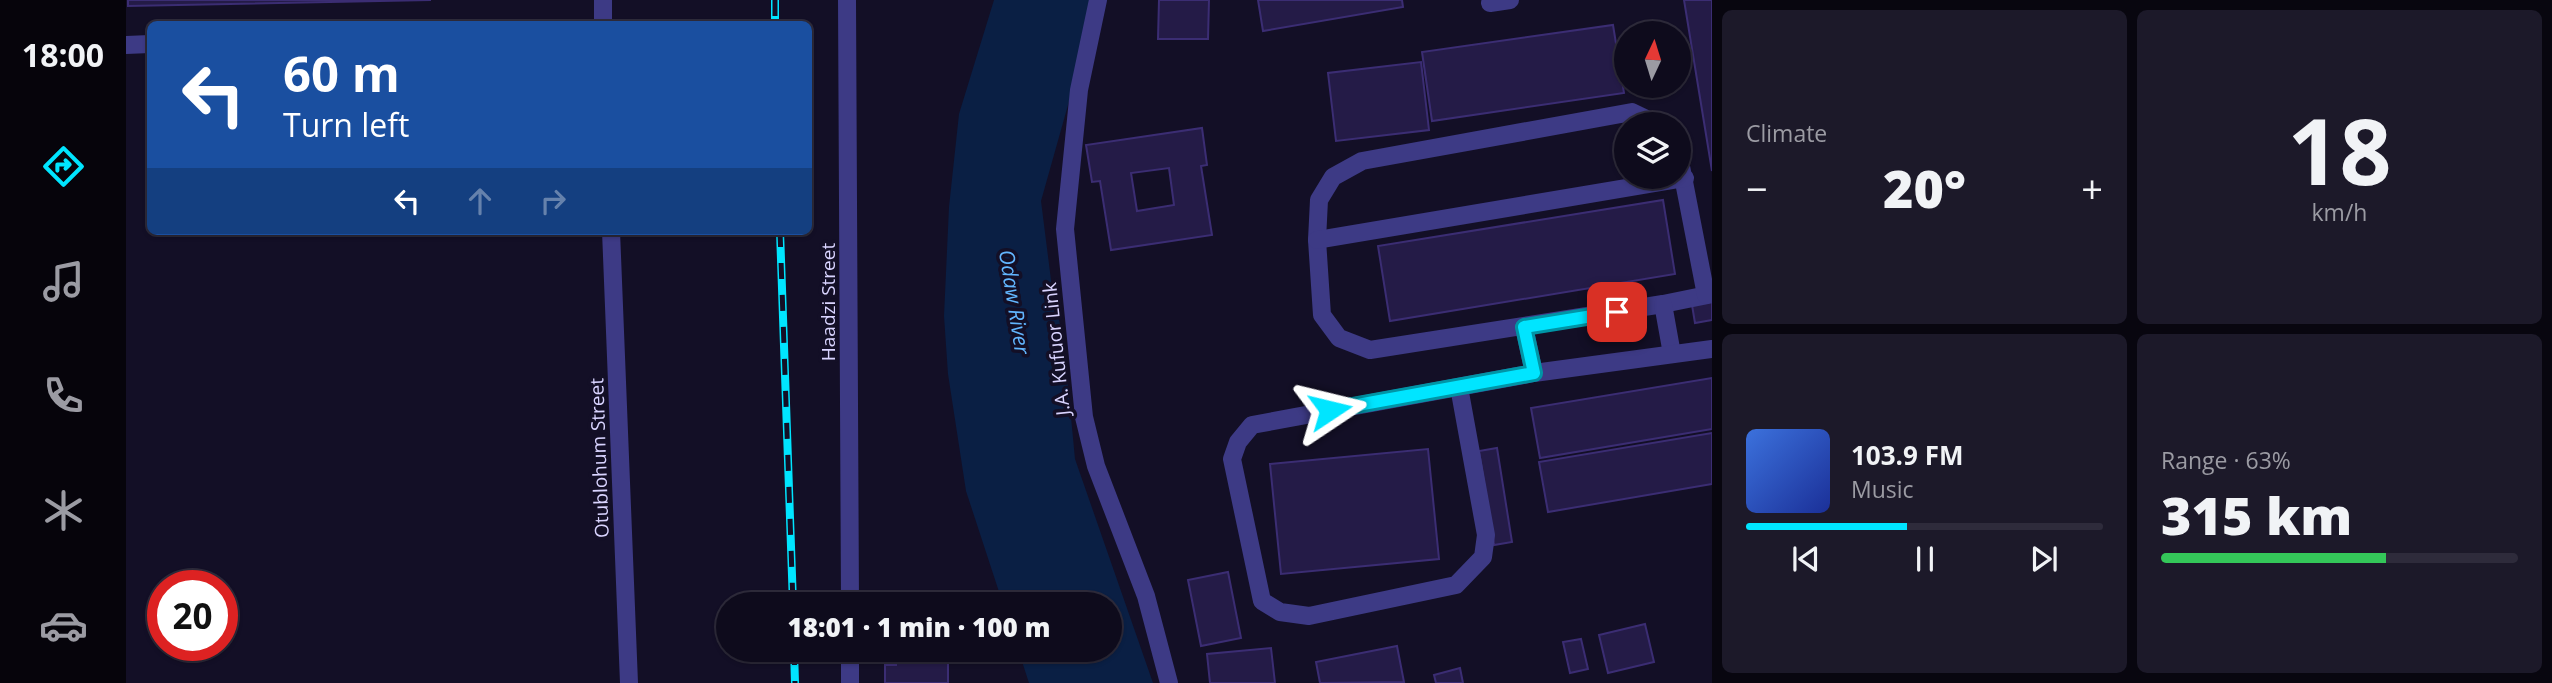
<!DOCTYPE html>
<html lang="en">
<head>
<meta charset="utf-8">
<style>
	body { margin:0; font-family:"Open Sans",sans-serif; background:#1c1929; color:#f1f3f6; height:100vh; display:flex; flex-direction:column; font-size:26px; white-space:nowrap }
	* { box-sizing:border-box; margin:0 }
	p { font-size:23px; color:#9b9ba3 }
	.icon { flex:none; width:38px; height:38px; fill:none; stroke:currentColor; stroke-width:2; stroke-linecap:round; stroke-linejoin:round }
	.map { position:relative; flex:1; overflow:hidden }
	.sheet { display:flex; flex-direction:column; gap:10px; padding:10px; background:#08060f; width:840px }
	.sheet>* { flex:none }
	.banner { position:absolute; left:21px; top:21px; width:665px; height:214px; border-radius:10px; box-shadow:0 2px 5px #0004,0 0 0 2px #2e2b3b; background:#1a4fa0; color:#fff; overflow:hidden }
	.needle { width:46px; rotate:4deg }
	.tools { position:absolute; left:1488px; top:21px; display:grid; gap:14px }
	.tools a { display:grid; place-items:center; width:77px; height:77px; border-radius:50%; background:#0e0b1c; box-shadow:0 2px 5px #0004,0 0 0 2px #2e2b3b; font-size:35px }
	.speed { position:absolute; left:21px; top:570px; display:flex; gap:14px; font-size:35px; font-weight:700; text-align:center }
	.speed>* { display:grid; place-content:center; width:91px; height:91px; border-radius:50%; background:#0e0b1c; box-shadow:0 2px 5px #0004,0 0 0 2px #2e2b3b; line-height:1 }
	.speed .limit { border:10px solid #d22; background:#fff; color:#111 }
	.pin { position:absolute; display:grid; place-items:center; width:60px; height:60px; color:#fff; margin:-30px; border-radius:14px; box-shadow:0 4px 10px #0006 }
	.me { position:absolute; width:77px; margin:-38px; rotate:80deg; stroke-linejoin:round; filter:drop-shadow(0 0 5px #0008) }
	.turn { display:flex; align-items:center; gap:24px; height:147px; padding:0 21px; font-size:32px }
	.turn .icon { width:91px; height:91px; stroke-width:2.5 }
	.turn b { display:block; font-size:49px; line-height:60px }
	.lanes { display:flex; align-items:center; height:66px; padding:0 21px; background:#0003; justify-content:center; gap:35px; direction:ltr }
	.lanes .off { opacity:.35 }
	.big { font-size:52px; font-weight:800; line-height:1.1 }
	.sheet .tile { flex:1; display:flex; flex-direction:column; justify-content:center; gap:10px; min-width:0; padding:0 24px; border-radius:10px; background:#1c1929 }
	.sheet .dial { align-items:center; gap:0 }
	.dial b { font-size:91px; line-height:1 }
	.song { display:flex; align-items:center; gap:21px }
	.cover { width:84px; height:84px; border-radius:10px; background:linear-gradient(135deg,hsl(220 70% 55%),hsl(230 70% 35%)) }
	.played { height:7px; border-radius:4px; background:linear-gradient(90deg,#00e5ff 45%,#2e2b3b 45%) }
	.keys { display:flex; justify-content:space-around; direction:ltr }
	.heat { display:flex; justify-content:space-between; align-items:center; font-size:38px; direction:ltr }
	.charge { height:10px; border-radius:5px; background:linear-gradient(90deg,#34c759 63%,#2e2b3b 0) }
	.sheet .tiles { flex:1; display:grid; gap:10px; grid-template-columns:repeat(2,1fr) }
	.trip { position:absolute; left:590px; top:592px; width:406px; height:70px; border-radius:35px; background:#0e0b1c; box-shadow:0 2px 5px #0004,0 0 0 2px #2e2b3b; font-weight:800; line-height:70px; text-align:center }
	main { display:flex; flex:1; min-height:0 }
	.menu { display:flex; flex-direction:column; width:126px; justify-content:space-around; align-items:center; background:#06040b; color:#9b9ba3 }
	.menu .icon { width:49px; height:49px }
	.menu .selected { color:#00e5ff }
	.menu b { font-size:32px; color:#f1f3f6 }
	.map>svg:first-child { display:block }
</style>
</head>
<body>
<main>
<nav class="menu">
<b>18:00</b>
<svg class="icon selected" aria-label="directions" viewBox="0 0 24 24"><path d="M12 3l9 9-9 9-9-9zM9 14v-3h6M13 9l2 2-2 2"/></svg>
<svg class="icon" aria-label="music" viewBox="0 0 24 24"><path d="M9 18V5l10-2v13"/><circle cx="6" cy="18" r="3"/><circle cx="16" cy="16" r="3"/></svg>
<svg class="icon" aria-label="phone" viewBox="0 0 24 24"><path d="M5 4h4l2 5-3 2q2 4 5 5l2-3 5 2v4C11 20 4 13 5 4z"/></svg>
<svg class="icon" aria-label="climate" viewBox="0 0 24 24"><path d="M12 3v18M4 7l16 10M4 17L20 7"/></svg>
<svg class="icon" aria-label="car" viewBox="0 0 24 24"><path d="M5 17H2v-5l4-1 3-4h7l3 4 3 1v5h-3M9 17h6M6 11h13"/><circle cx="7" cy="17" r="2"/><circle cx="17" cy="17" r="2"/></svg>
</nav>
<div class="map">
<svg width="1586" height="683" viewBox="0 0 1586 683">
	<rect width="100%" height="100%" fill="#130f26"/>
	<polygon fill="#0a1f44" points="868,0 967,0 951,73 915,201 925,280 938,344 949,459 1027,683 903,683 892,649 984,649 984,604 877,604 840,491 822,374 818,316 823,207 833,114"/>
	<g fill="#241b47" stroke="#3b2d73" stroke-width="2" fill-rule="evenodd">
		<polygon points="2,0 305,0 2,6"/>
		<polygon points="1033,0 1083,0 1082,39 1032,39"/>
		<polygon points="1132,0 1276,0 1277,7 1137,31"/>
		<polygon points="1558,0 1586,0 1586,171"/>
		<polygon points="1487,25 1498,93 1306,121 1296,52"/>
		<polygon points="1295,62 1303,130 1210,141 1202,73"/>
		<path d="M1076,128L1081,165L1075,166L1086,235L985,250L974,181L966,182L960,145ZM1043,168L1048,205L1011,211L1005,173Z"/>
		<polygon points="1537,200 1549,274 1264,321 1252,246"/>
		<polygon points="1586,301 1586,320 1569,323 1566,305"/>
		<polygon points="1586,378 1586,429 1414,458 1405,408"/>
		<polygon points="1586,433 1586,484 1422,512 1413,462"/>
		<polygon points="1371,448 1386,542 1368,545 1353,451"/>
		<polygon points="1302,449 1313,559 1155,574 1144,464"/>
		<polygon points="1102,572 1115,638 1075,646 1062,580"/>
		<polygon points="1519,624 1528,662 1482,673 1473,635"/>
		<polygon points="1455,639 1462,669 1444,673 1437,642"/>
		<polygon points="1271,646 1278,682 1194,683 1190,662"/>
		<polygon points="1145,648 1149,683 1084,683 1081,654"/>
		<polygon points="770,652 822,653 822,683 759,683 759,665 770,665"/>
		<polygon points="1334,668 1337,683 1310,683 1308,675"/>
	</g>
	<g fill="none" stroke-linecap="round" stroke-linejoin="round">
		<g stroke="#3d3a85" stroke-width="18">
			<polyline points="477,0 477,24"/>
			<polyline points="721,0 724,604"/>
			<polyline points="972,0 953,90 939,229 958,417 970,466 1020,596 1043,683"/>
			<polyline points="1364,3 1384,0"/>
			<polyline points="0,45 24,44"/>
			<polyline points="1531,124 1506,112 1236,161 1207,177 1193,200 1191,240 1196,315 1213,338 1244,350 1537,304 1586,294"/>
			<polyline points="1552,151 1580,295"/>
			<polyline points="485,231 503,683"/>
			<polyline points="1191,240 1559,178"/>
			<polyline points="1537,304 1546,354"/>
			<polyline points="1398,327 1408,373"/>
			<polyline points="1333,387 1360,535 1357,557 1330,585 1183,616 1154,612 1136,601 1106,459 1112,442 1126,425 1408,373 1586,349"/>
			<polyline points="724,683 724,649"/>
		</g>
		<defs>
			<g id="rail">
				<polyline points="649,0 649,24"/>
				<polyline points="654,231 667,604"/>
				<polyline points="668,649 669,683"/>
			</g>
		</defs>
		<use href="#rail" stroke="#00e5ff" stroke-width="8"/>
		<use href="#rail" stroke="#130f26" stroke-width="5" stroke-dasharray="16" stroke-linecap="butt"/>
	</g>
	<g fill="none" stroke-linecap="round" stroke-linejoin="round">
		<defs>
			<polyline id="route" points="1204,410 1408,373 1398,327 1491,312"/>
		</defs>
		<use href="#route" stroke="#0095a6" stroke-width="18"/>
		<use href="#route" stroke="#00e5ff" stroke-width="12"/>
	</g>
	<g text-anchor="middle" stroke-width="7" stroke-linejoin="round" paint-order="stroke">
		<g font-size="19" fill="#d9d4ff" stroke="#130f26">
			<text transform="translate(702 302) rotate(-90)" y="7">Haadzi Street</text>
			<text transform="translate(930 349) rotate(-96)" y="7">J.A. Kufuor Link</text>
			<text transform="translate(473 458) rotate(-92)" y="7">Otublohum Street</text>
		</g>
		<g font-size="21" font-style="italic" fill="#62b6ff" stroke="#130f26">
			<text transform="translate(888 302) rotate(81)" y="7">Odaw River</text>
		</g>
	</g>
</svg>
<div class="tools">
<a><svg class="needle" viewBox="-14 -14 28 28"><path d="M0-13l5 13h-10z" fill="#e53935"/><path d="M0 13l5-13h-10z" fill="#9b9ba3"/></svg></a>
<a><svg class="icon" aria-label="layers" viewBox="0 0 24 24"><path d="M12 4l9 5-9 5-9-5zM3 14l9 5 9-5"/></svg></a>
</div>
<div class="speed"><div class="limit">20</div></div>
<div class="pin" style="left:1491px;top:312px;background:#d93025"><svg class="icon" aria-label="arrive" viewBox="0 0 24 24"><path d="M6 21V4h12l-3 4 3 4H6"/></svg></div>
<svg class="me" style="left:1204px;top:410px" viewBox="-20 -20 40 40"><path d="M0-17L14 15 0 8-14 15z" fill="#00e5ff" stroke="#fff" stroke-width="4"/></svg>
<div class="trip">18:01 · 1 min · 100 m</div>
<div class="banner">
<div class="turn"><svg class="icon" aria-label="left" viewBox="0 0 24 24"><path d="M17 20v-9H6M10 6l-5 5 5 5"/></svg><div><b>60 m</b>Turn left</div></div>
<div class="lanes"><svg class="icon" aria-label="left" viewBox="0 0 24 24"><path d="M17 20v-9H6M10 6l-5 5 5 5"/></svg><svg class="icon off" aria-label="ahead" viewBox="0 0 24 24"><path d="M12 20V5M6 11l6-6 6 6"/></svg><svg class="icon off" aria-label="right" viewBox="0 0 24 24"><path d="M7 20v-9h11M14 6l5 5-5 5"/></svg></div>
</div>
</div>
<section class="sheet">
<div class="tiles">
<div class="tile"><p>Climate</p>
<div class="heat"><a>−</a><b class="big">20°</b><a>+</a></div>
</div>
<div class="tile dial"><b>18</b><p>km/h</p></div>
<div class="tile">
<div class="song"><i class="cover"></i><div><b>103.9 FM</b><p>Music</p></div></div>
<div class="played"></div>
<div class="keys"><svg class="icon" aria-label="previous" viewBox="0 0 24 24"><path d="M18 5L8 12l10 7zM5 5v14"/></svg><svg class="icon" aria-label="pause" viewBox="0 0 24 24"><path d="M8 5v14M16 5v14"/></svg><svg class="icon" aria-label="next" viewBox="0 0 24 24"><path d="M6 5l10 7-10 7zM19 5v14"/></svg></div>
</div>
<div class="tile"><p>Range · 63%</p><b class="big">315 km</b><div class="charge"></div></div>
</div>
</section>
</main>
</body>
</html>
